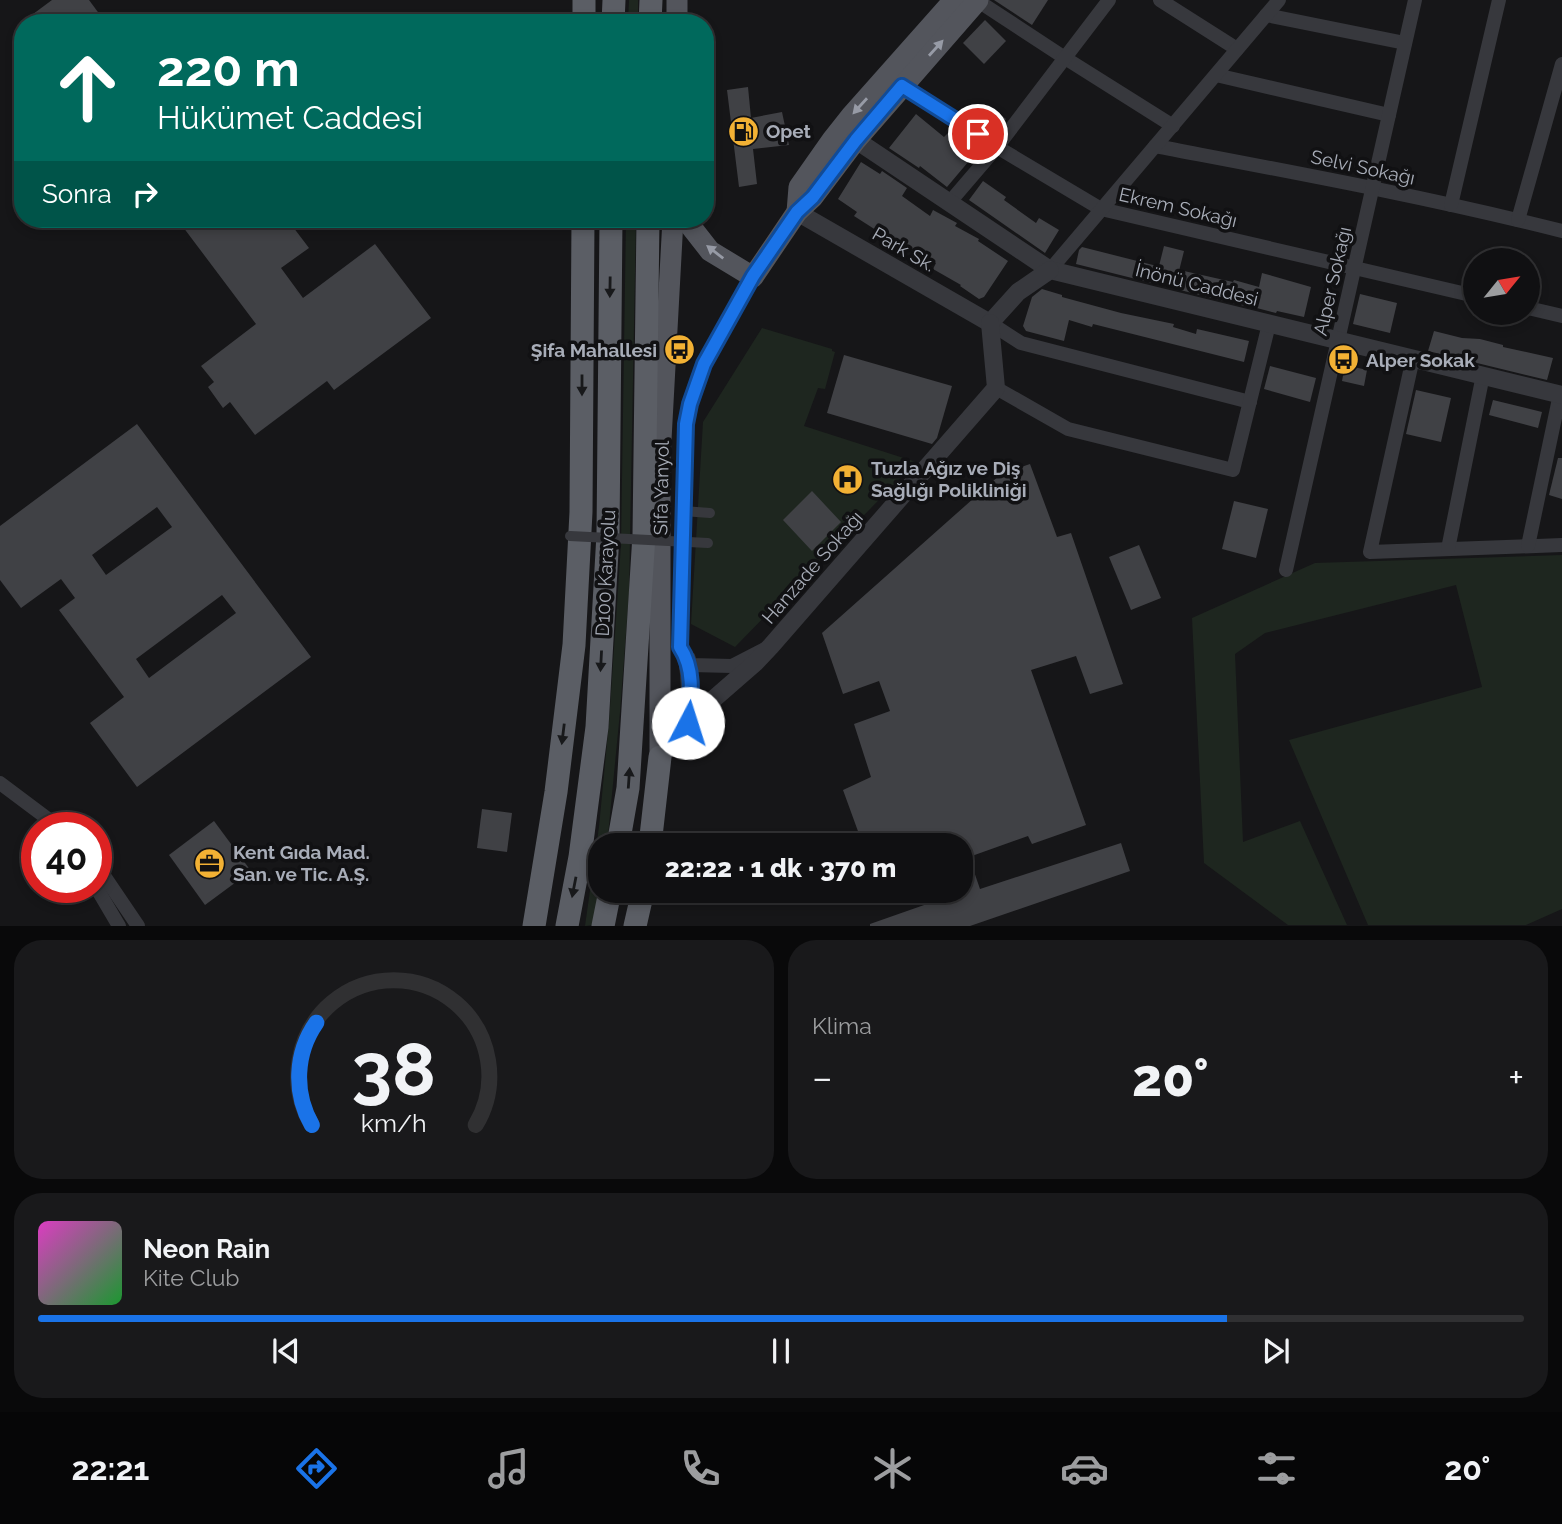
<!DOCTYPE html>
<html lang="tr">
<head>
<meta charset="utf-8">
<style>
	body { margin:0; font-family:Raleway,sans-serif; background:#19191b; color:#f1f3f6; height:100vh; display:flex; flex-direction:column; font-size:26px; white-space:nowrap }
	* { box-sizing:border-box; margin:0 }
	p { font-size:23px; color:#9c9d9f }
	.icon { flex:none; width:38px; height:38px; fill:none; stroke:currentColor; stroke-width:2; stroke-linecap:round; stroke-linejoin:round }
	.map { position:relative; height:926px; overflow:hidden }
	.sheet { display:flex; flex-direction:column; gap:14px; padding:14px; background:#09090a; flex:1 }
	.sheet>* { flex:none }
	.guide { position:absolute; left:14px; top:14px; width:700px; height:214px; border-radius:28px; box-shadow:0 4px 10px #0003,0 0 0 2px #303032; background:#00695c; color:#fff; overflow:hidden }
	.needle { width:46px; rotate:60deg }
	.buttons { position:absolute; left:1463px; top:248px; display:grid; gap:14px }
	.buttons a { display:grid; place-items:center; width:77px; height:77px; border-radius:50%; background:#101012; box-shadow:0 4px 10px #0003,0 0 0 2px #303032; font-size:35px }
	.speed { position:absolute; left:21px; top:812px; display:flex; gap:14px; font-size:35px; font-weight:700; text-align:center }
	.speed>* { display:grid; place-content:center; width:91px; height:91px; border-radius:50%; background:#101012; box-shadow:0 4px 10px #0003,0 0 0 2px #303032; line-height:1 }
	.speed .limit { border:10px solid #d22; background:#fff; color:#111 }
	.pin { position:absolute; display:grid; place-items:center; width:60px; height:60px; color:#fff; margin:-30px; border:4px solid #fff; border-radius:50%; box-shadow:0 2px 7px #0007 }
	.me { position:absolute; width:77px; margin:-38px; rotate:5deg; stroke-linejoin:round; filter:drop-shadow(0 0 5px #0008) }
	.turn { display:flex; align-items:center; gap:24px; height:147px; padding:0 28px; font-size:32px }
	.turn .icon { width:91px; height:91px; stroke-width:2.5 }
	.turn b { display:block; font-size:49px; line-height:60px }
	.then { display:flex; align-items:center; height:66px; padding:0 28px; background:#0003; gap:14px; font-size:26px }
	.big { font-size:52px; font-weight:800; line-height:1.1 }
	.sheet .widget { flex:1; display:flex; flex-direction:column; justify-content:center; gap:10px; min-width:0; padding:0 24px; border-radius:28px; background:#19191b }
	.sheet .dial { align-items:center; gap:0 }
	.dial svg { height:182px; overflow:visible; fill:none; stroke:#303032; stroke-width:7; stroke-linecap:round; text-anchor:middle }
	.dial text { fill:#f1f3f6; stroke:none }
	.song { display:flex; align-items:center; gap:21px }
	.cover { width:84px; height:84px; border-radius:10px; background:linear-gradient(135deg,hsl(310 70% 55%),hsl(130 70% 35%)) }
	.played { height:7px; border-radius:4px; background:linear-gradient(90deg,#1a73e8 80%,#303032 80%) }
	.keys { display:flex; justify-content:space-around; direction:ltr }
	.heat { display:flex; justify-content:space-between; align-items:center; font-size:38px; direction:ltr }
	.sheet .tiles { flex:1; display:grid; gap:14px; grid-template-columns:1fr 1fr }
	.widget:last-child { grid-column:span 2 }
	.trip { position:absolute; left:588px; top:833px; width:385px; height:70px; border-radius:28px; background:#101012; box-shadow:0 4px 10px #0003,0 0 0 2px #303032; font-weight:800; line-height:70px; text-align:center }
	.menu { display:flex; height:112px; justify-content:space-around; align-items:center; background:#060607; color:#9c9d9f }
	.menu .icon { width:49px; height:49px }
	.menu .current { color:#1a73e8 }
	.menu b { font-size:32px; color:#f1f3f6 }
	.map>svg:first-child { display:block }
</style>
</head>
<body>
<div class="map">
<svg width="1562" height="926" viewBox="0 0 1562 926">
	<rect width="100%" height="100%" fill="#161618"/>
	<g fill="#1e261f">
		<polygon points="629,0 638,0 638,23 628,23"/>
		<polygon points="626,219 636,219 629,593 620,712 608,835 607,845 600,845 600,890 595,925 585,926 599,827 609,722 617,605 621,544"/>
		<polygon points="762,328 832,349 832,351 835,352 825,389 818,388 804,426 916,462 735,647 691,624 703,422"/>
		<polygon points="1562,555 1562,909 1526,925 1368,925 1289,740 1482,687 1456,585 1265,633 1235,654 1243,842 1300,821 1347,925 1288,925 1204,863 1192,618 1315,563"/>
	</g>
	<g fill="#404145" fill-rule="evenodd">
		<polygon points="52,0 89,0 106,23 21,23"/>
		<polygon points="994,0 1048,0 1032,25"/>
		<polygon points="985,20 1006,41 984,64 963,43"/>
		<polygon points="748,87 751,118 782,112 789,145 753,149 757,184 739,187 727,90"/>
		<polygon points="988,105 1006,119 995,134 975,121"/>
		<polygon points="916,114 944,137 948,133 974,155 947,187 920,166 919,168 889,148"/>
		<polygon points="861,162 880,174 882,171 907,188 902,196 930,216 933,210 957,223 955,226 979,239 978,241 1008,261 984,297 979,299 960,286 961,285 933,269 936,263 904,247 880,230 879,232 854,216 857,212 838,199"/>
		<polygon points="983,181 1006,197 1004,200 1036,223 1039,218 1059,230 1045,253 969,200"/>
		<polygon points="177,219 287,219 309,248 281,268 303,298 375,244 431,318 334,390 327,381 255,435 230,402 223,408 208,387 214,382 201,366 256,324"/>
		<polygon points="1164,246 1184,251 1177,279 1157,274"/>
		<polygon points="1082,247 1157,266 1152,283 1076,264 1079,250"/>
		<polygon points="1184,271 1233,282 1234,280 1259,287 1262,273 1311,287 1304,317 1277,311 1276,313 1253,307 1253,308 1180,290"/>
		<polygon points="1042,289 1062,295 1062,297 1121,313 1174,324 1173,327 1196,334 1197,329 1249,341 1244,362 1093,324 1092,327 1069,320 1064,341 1026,331 1023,326 1032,297"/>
		<polygon points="1360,294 1397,303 1390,333 1353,324"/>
		<polygon points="1434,331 1462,338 1480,339 1503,345 1503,347 1553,358 1547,380 1428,351"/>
		<polygon points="844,355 952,386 937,438 932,444 827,413"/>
		<polygon points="1345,365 1367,370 1364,386 1342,381"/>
		<polygon points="1270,366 1316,378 1310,402 1264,389"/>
		<polygon points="1416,390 1451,398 1441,442 1406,434"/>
		<polygon points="1493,400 1542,412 1538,428 1489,415"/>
		<path d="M137,424L311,657L137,787L90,723L124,697L59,610L75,598L61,579L21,608L0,580V526ZM157,507L172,527L106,575L92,555ZM222,595L236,613L149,678L136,659Z"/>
		<polygon points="1558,458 1562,458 1562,499 1549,495"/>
		<polygon points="1030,464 1057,537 1071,533 1123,684 1090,694 1076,656 1031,670 1086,825 1032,844 1028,836 969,857 980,889 1121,843 1130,871 970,926 870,926 870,924 964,891 961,880 961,845 863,845 843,790 871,777 854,724 890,711 879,681 843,694 822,633 1001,474"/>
		<polygon points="812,491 841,522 812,551 783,520"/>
		<polygon points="1234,501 1268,509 1256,558 1222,549"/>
		<polygon points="1139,545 1161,598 1131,610 1109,557"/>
		<polygon points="482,809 512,813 507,852 477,848"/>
		<polygon points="214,821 251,871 205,905 169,855"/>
	</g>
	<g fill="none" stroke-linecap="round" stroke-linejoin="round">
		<polyline stroke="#37383d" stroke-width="10" points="683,511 710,513"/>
		<g stroke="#37383d" stroke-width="14">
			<polyline points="1160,0 1237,49"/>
			<polyline points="978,1 1065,58 1173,126"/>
			<polyline points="1266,15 1405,43"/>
			<polyline points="1216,75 1389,115"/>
			<polyline points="902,86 997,147 1101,209 1475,296"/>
			<path d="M1155,146C1291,172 1428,197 1562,231"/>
			<polyline points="949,203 997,147 1109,0"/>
			<polyline points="1451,205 1499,0"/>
			<polyline points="1518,220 1562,64"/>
			<polyline points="1050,270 1279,0"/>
			<polyline points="753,277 704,364 690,405 686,424 680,647 691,665 732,666 765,649"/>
			<polyline points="1528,308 1562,316"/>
			<polyline points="990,323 1021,343 1250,402"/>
			<polyline points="1413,358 1370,552 1562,545"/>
			<polyline points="996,388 1068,429 1233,470 1269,324"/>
			<polyline points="1528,546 1560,394"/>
			<polyline points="1448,549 1483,375"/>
			<polyline points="1286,570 1415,0"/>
			<polyline points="0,783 60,828"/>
			<polyline points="96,864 138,926"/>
			<polyline points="96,887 119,926"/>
		</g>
		<g stroke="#37383d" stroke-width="18">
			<polyline points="856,140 1050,270 1562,395"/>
			<polyline points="797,212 990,323"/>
			<polyline points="990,323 1018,292 1050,270"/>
			<path d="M687,659C691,681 691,701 688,723"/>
			<polyline points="660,757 693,717 755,663 771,646 996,388 990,323"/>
		</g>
		<g stroke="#53555c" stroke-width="21">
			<polyline points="677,23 677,0"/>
			<polyline points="797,212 799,187 832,140 851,116 954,0"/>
			<polyline points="685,219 710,251 753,277 797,212 813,197 856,140 978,0"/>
			<polyline points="660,757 660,458 673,219"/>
		</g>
		<g stroke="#5b5e65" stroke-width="23">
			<polyline points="584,23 584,0"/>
			<polyline points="613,23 614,0"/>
			<polyline points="650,23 651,0"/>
			<polyline points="618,845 628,788 644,535 648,219"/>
			<polyline points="650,845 660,757"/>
			<polyline points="534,926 556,792 574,645 581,512 583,219"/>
			<polyline points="567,926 580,857 597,727 608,534 611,219"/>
			<polyline points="603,926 610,891"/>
			<polyline points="635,926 643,891"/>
		</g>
		<polyline stroke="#37383d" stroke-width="10" points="570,536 708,543"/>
	</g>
	<defs><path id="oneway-solid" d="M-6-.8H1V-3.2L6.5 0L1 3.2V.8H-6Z" transform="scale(1.75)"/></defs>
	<g fill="#979ba6">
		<use href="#oneway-solid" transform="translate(936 48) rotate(-48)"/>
		<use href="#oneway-solid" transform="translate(860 106) rotate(132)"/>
		<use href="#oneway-solid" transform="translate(715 252) rotate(-142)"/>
	</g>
	<g fill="#18191b">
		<use href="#oneway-solid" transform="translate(610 287) rotate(91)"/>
		<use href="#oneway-solid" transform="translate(582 385) rotate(90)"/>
		<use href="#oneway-solid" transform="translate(601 661) rotate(93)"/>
		<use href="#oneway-solid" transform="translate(563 734) rotate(97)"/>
		<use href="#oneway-solid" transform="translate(629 778) rotate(-86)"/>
		<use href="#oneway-solid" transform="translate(574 887) rotate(101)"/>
	</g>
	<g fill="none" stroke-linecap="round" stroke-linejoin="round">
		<defs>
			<path id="route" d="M688,723C691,696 695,670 680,647L686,424L690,404L704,364L753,276L797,212L813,197L856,140L902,86L978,134"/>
		</defs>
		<use href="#route" stroke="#114b97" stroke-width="18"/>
		<use href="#route" stroke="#1a73e8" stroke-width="12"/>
	</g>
	<defs>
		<symbol id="fuel-disc" viewBox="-11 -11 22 22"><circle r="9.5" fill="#f2b134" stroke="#111113"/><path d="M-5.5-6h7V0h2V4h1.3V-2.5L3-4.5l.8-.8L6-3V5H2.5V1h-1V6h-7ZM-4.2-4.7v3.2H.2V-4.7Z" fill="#111"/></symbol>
		<symbol id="bus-disc" viewBox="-11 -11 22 22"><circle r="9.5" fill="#f2b134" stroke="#111113"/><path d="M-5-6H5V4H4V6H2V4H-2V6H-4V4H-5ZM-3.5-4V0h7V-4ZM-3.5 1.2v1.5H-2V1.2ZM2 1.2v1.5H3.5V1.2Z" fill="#111"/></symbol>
		<symbol id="hospital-disc" viewBox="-11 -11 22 22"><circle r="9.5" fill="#f2b134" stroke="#111113"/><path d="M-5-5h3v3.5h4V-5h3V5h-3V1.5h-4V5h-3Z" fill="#111"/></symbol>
		<symbol id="office-disc" viewBox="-11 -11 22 22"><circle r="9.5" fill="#f2b134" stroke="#111113"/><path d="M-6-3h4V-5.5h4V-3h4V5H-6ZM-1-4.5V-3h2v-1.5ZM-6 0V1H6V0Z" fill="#111"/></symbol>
	</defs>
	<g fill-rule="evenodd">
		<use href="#fuel-disc" x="726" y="114" width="35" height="35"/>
		<use href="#bus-disc" x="662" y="332" width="35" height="35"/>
		<use href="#bus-disc" x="1326" y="342" width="35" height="35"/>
		<use href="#hospital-disc" x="830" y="462" width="35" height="35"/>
		<use href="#office-disc" x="192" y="846" width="35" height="35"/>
	</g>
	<g text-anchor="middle" stroke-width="7" stroke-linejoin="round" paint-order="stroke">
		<g font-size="19" font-weight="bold" fill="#a8adb8" stroke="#111113" text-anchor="start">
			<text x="766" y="138">Opet</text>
			<text x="657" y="357" text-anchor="end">Şifa Mahallesi</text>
			<text x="1366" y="367">Alper Sokak</text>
			<text x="871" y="475">Tuzla Ağız ve Diş<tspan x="871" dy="22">Sağlığı Polikliniği</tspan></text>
			<text x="233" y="859">Kent Gıda Mad.<tspan x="233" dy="22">San. ve Tic. A.Ş.</tspan></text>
		</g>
		<g font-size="19" fill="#a8adb8" stroke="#111113">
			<text transform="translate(1363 167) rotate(12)" y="7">Selvi Sokağı</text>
			<text transform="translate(1178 207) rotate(13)" y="7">Ekrem Sokağı</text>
			<text transform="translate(904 249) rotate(30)" y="7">Park Sk.</text>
			<text transform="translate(1332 281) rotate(-77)" y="7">Alper Sokağı</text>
			<text transform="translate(1197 284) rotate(14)" y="7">İnönü Caddesi</text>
			<text transform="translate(661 488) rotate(-89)" y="7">Sifa Yanyol</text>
			<text transform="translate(812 567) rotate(-49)" y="7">Hanzade Sokağı</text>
			<text transform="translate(605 573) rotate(-87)" y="7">D100 Karayolu</text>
		</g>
	</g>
</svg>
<div class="buttons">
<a><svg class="needle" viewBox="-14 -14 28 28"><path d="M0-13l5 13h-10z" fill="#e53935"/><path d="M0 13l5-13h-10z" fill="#9c9d9f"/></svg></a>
</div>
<div class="speed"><div class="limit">40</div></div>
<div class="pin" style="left:978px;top:134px;background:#d93025"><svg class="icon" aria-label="arrive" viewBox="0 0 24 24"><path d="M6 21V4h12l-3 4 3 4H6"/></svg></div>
<svg class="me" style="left:688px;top:723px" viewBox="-20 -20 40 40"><circle r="19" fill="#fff"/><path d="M0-13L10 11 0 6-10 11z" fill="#1a73e8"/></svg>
<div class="trip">22:22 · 1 dk · 370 m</div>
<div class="guide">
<div class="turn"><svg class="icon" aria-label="ahead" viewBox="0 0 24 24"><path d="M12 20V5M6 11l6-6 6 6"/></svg><div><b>220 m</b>Hükümet Caddesi</div></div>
<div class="then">Sonra<svg class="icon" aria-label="right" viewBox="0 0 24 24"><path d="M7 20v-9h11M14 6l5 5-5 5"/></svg></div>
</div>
</div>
<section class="sheet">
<div class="tiles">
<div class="widget dial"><svg viewBox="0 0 100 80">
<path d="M14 69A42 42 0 1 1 86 69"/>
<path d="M14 69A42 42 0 0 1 16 24" stroke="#1a73e8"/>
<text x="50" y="56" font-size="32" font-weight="700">38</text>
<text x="50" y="72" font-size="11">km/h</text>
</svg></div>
<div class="widget"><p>Klima</p>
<div class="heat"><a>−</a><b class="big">20°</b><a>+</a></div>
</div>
<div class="widget">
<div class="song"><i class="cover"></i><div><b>Neon Rain</b><p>Kite Club</p></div></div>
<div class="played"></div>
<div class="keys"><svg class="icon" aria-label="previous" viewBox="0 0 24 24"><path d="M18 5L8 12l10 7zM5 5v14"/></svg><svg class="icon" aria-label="pause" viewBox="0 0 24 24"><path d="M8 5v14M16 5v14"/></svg><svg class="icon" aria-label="next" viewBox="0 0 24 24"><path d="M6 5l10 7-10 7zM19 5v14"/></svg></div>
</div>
</div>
</section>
<nav class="menu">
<b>22:21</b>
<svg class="icon current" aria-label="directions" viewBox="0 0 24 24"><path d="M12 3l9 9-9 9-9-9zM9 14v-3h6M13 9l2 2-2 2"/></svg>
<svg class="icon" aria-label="music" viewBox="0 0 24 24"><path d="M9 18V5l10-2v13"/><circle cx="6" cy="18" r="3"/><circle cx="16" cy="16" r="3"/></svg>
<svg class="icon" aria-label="phone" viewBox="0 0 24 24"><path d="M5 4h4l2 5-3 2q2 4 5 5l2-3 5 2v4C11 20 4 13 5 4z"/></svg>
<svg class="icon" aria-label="climate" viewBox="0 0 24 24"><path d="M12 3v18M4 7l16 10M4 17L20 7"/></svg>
<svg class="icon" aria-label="car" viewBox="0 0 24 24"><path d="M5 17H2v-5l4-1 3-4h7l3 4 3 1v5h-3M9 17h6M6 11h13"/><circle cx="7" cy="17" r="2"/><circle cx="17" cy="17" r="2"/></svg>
<svg class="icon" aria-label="filters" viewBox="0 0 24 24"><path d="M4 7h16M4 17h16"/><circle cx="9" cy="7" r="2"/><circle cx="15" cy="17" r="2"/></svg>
<b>20°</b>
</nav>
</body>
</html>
